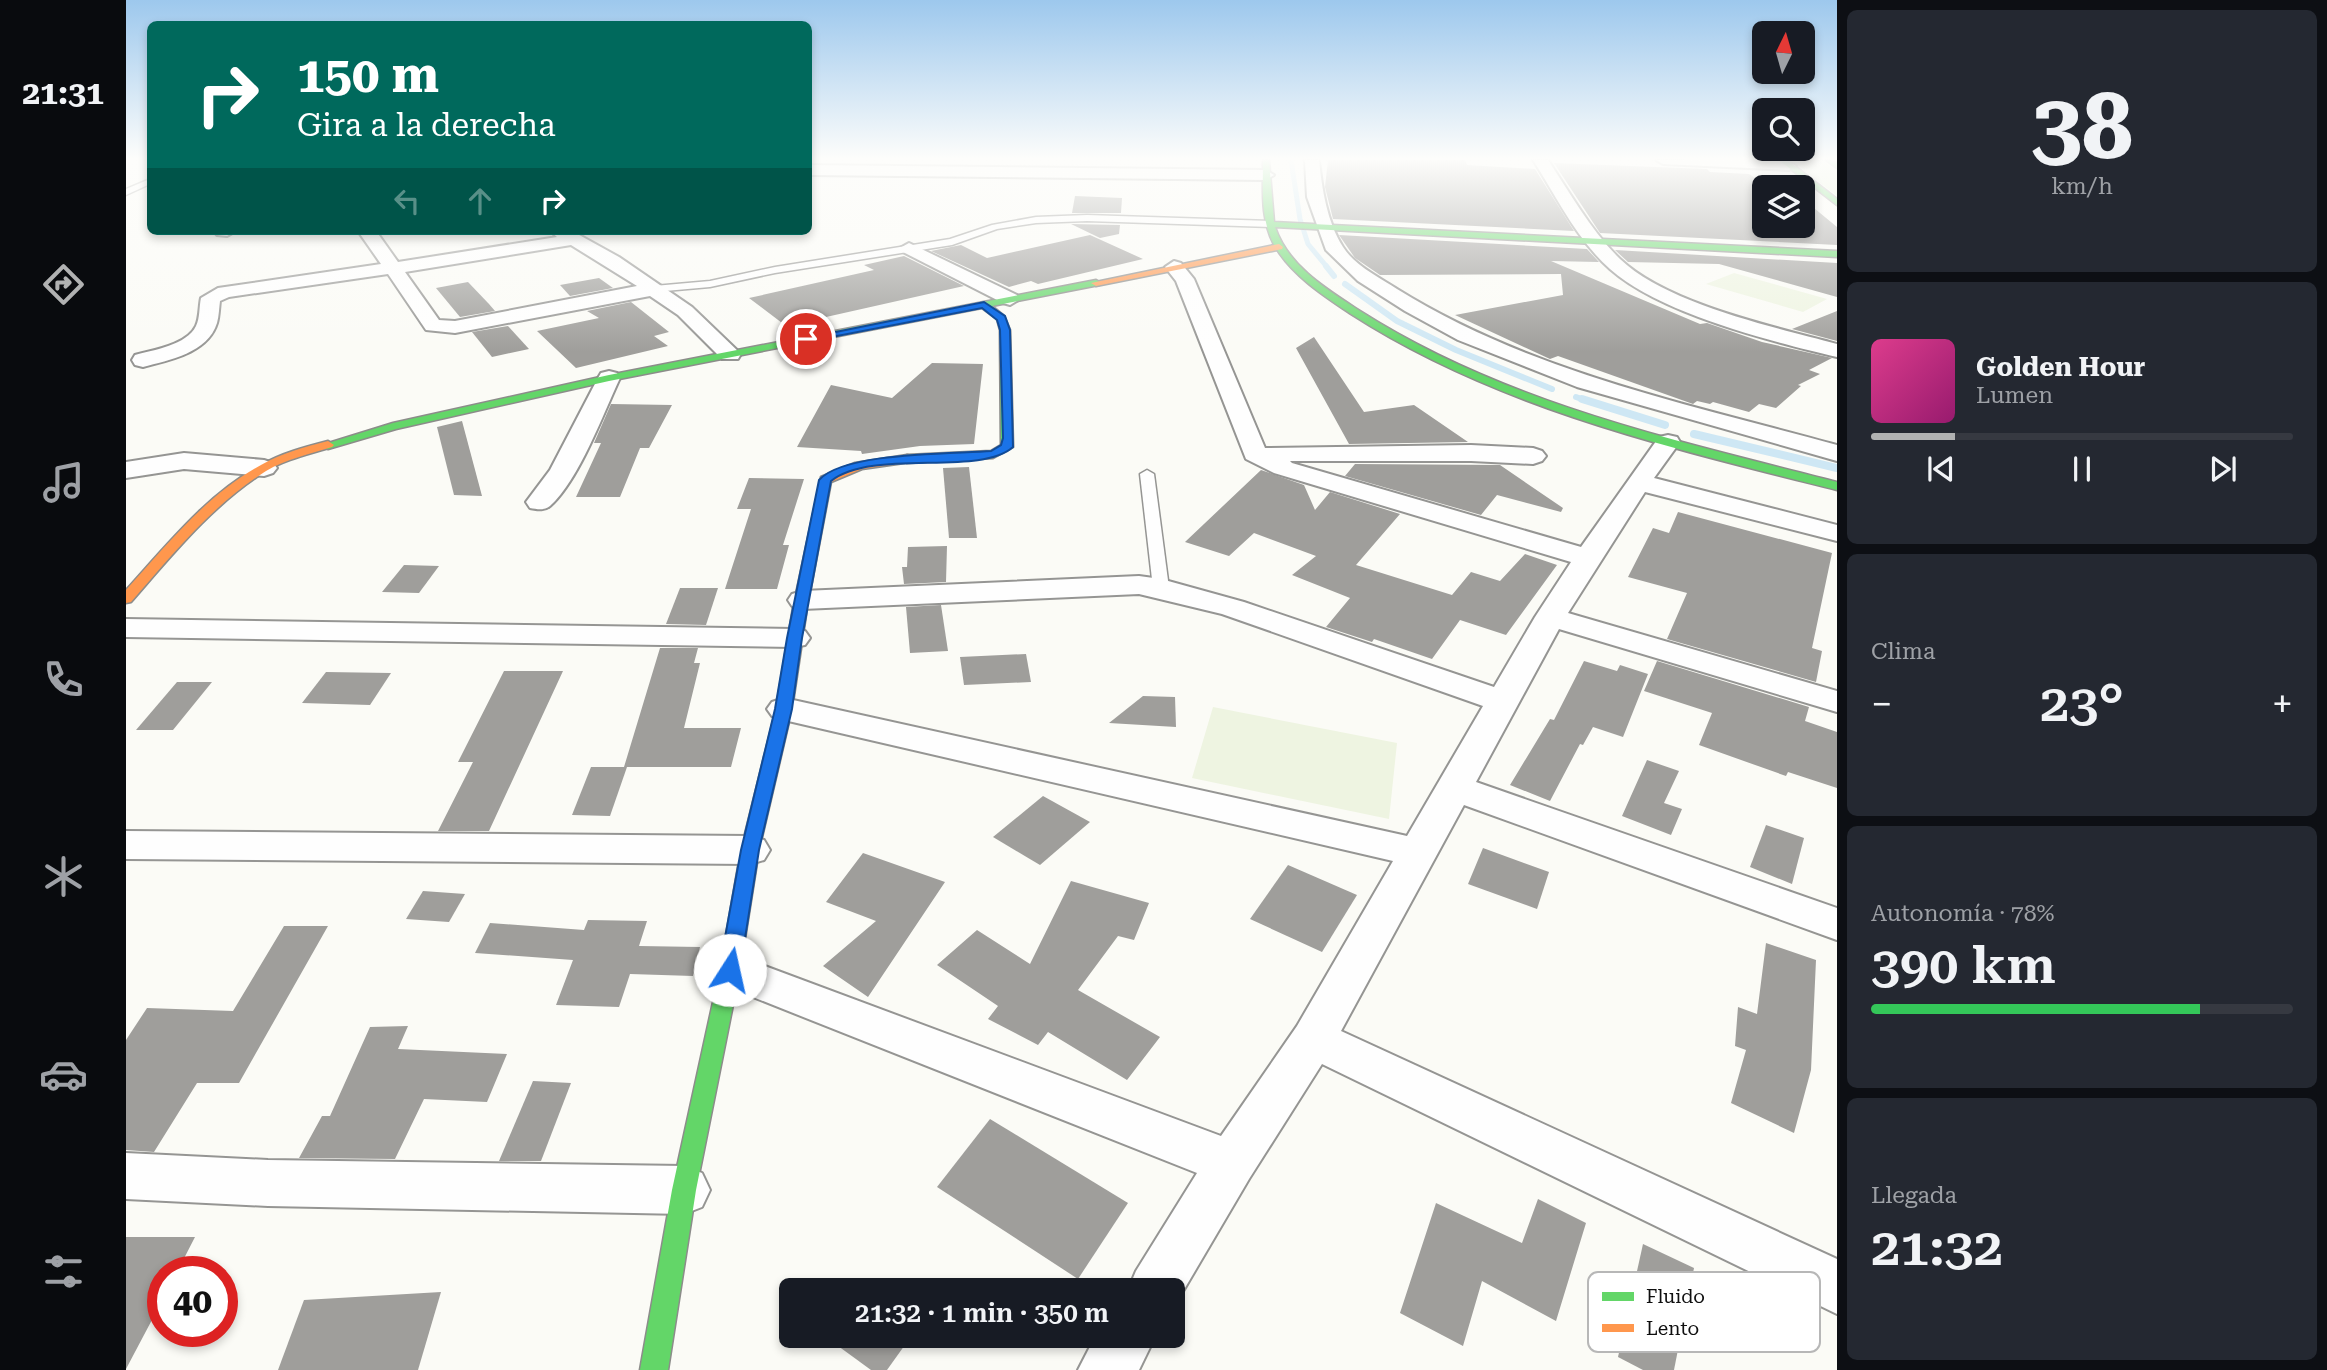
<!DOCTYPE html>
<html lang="es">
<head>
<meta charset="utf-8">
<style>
	body { margin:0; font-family:"Roboto Serif",serif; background:#242831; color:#f1f3f6; height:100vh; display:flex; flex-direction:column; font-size:26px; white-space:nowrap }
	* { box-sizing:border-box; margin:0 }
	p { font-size:23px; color:#9ea1a6 }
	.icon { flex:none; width:38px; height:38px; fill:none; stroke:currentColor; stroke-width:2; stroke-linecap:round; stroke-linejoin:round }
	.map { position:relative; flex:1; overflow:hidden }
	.side { display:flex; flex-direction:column; gap:10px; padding:10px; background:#0d0f14; width:490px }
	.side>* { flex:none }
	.guide { position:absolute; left:21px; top:21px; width:665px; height:214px; border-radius:10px; box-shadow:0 4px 10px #0003; background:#00695c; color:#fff; overflow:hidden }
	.needle { width:46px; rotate:5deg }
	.fabs { position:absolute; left:1626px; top:21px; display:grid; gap:14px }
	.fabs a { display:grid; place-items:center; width:63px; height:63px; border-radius:10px; background:#171b24; box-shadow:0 4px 10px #0003; font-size:35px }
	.speed { position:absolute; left:21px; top:1256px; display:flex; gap:14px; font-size:35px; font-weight:700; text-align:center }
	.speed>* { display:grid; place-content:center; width:91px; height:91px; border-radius:50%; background:#171b24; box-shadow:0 4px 10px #0003; line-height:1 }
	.speed .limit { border:10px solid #d22; background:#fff; color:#111 }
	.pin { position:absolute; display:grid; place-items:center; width:60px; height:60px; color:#fff; margin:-30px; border:4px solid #fff; border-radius:50%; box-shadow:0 2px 7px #0007 }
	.me { position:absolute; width:77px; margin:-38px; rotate:10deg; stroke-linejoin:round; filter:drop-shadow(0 0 5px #0008) }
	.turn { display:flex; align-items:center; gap:24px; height:147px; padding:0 35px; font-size:32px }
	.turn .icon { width:91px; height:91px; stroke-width:2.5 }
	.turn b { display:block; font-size:49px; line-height:60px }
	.lanes { display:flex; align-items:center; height:66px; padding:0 35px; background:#0003; justify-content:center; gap:35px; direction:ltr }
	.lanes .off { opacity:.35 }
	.big { font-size:52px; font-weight:600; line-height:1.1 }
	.side .card { flex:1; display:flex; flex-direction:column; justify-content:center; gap:10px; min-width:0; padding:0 24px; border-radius:10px; background:#242831 }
	.side .dial { align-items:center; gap:0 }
	.dial b { font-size:91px; line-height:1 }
	.song { display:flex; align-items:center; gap:21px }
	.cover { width:84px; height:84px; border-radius:10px; background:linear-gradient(135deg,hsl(330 70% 55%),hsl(320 70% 35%)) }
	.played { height:7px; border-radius:4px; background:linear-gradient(90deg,#b1b2b2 20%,#363941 20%) }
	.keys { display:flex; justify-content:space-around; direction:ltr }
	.heat { display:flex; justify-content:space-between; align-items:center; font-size:38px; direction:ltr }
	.charge { height:10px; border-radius:5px; background:linear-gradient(90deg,#34c759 78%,#363941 0) }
	.trip { position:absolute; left:653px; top:1278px; width:406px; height:70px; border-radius:10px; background:#171b24; box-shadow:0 4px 10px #0003; font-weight:600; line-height:70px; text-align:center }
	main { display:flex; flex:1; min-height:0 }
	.tabs { display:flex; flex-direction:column; width:126px; justify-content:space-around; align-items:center; background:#090b0e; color:#9ea1a6 }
	.tabs .icon { width:49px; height:49px }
	.tabs .active { color:#b1b2b2 }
	.tabs b { font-size:32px; color:#f1f3f6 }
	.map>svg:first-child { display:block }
</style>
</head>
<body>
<main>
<nav class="tabs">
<b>21:31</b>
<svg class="icon active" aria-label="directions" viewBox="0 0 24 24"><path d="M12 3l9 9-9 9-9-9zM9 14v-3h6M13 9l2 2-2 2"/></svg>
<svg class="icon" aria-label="music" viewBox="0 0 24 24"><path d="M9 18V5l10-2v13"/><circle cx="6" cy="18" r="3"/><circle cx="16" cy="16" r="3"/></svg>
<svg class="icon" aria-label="phone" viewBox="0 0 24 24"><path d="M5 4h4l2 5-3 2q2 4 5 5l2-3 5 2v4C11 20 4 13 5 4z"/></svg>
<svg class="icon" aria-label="climate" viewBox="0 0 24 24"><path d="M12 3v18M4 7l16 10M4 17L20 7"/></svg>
<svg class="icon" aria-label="car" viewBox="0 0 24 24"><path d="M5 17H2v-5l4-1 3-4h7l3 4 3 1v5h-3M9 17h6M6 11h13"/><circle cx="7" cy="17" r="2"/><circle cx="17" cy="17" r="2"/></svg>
<svg class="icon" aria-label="filters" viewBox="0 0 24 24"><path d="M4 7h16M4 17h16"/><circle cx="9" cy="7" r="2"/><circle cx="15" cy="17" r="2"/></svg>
</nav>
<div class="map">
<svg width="1711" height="1370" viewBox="0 0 1711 1370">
	<rect width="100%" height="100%" fill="#fbfbf6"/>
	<polygon fill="#e6f1d7" points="1665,160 1696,160 1711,171 1711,196"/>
	<g fill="#eef4e1">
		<polygon points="1608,273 1701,299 1677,312 1580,284"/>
		<polygon points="1087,707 1271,743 1263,819 1066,778"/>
	</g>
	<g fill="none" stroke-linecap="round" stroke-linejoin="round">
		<polyline stroke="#cee7f4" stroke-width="5" points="1165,160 1174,219 1182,244 1201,267"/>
		<g stroke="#cee7f4" stroke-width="6">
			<polyline points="1200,266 1208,276"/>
			<polyline points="1219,284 1271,321 1330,350 1426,389"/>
			<polyline points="1450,397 1461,401"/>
		</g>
		<g stroke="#cee7f4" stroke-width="8">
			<polyline points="1456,399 1539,425"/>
			<polyline points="1568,434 1711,468"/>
		</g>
	</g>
	<g fill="#9f9e9b">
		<polygon points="1202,160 1339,160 1341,165 1409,169 1448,231 1207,219 1199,187"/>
		<polygon points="1428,163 1581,169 1584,172 1623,174 1643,187 1638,187 1638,226 1676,226 1676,207 1688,208 1711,227 1711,245 1474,233"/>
		<polygon points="949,196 996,198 995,213 946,213"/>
		<polygon points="945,224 994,225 993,234 974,238"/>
		<polygon points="964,235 1017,259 912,284 905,281 883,287 805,251 835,245 861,258"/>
		<polygon points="1213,235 1461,249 1473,262 1425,261 1574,324 1581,323 1636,342 1706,358 1683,370 1694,374 1672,385 1675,386 1650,408 1633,404 1623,412 1587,402 1584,404 1571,401 1567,404 1432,356 1424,359 1329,315 1437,295 1435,274 1254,275 1229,258"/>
		<polygon points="1489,250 1711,263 1711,297 1593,264 1502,262"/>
		<polygon points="778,256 838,286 660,326 623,298 748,270 738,265"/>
		<polygon points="473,278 487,288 444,296 434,285"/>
		<polygon points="342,282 363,304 369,311 334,317 310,288"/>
		<polygon points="505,302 543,332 528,336 542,346 450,368 411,331 473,318 461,311"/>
		<polygon points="1711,311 1711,341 1666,329"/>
		<polygon points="382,326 403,349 366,357 346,332"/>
		<polygon points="1188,337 1238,412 1288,405 1342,442 1223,444 1170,348"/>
		<polygon points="806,363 857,364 848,444 794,446 736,454 735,451 671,447 705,385 766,398"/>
		<polygon points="485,404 546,405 523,448 514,448 494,497 450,497 475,443 468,443"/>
		<polygon points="336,421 356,496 328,495 311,427"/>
		<polygon points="1229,464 1374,465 1437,508 1435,512 1371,495 1355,515 1219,476"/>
		<polygon points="843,467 851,538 823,538 817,468"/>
		<polygon points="1135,470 1178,485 1189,510 1204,492 1274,514 1230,565 1326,595 1345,572 1374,581 1399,554 1431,565 1380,635 1334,620 1306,659 1248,639 1246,642 1200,627 1224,598 1166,575 1190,556 1128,533 1103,556 1059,542"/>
		<polygon points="623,478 678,479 657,545 663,545 651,589 599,589 625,509 611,509"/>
		<polygon points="1552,512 1706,553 1686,648 1696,651 1690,682 1541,639 1561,593 1502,577 1527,528 1543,533"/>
		<polygon points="821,546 820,582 778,584 776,567 781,567 782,547"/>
		<polygon points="278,565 313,566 293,593 256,592"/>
		<polygon points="554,588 592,588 580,625 540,624"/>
		<polygon points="815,605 822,651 784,653 780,607"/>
		<polygon points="534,648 572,648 568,663 574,663 558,728 615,728 605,767 498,767"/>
		<polygon points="900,654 905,682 838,685 834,657"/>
		<polygon points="1458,661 1491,671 1494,665 1522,674 1497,737 1467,727 1457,745 1454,744 1424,801 1384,785 1424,719 1428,720"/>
		<polygon points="1531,661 1683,707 1679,721 1711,732 1711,788 1662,772 1660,776 1573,745 1586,713 1518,691"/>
		<polygon points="378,671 437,671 363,831 312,831 347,762 332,762"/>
		<polygon points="200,672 265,673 244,705 176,703"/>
		<polygon points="51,682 86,682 47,730 10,730"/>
		<polygon points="1017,696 1049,697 1050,727 983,723"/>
		<polygon points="1521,760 1553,771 1538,803 1556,809 1545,835 1496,816"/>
		<polygon points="465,767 501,767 484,816 446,815"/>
		<polygon points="917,796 964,822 914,865 867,837"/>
		<polygon points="1640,825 1678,838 1666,884 1624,867"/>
		<polygon points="1357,848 1423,872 1411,909 1342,884"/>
		<polygon points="737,853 819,882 742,997 697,966 750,921 700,902"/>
		<polygon points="1162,865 1231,895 1196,952 1124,919"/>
		<polygon points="945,881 1023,903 1008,940 992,936 952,990 1034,1037 1001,1080 922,1032 912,1045 862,1019 872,1006 811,965 851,930 904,964"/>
		<polygon points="297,891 339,894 323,922 280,919"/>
		<polygon points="462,920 521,921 513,946 574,947 567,976 504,974 493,1007 430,1005 447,960 349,953 364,923 458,930"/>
		<polygon points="158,926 202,926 113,1083 71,1083 28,1152 0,1150 0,1040 21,1008 107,1011"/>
		<polygon points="1640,943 1690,960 1685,1070 1668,1133 1605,1103 1620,1050 1609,1046 1612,1007 1631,1014"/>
		<polygon points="282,1026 272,1049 381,1054 361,1102 298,1099 269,1159 173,1158 196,1116 204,1116 244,1027"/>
		<polygon points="407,1081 445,1083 415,1161 373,1161"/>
		<polygon points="864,1119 1002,1203 952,1279 811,1187"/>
		<polygon points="1412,1199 1460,1223 1430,1321 1356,1281 1337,1346 1274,1313 1310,1203 1396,1243"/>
		<polygon points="0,1237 69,1237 51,1272 37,1272 37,1299 0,1369"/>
		<polygon points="1517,1244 1568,1268 1548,1370 1517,1370 1492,1357"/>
		<polygon points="315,1292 292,1370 152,1370 178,1300"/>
		<polygon points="697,1335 786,1335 761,1370 745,1370"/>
	</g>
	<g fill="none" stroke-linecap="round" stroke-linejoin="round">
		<defs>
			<g id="lane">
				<polygon points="24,179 24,184 0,195 0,189"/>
				<polygon points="961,215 1145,221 1149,224 1145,227 961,221 910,223 871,229 826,245 649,273 584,287 528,292 523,289 528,286 584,281 649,267 824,239 866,225 910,217"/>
				<polygon points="1021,470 1028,474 1043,588 1035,593 1027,588 1014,474"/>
			</g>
			<g id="street">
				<path d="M1179,160H1193C1196,189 1201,222 1217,247C1228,265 1254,278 1271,289C1404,372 1562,404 1711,445V461L1451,387L1332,340L1279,311L1232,281L1200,250L1181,197Z"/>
				<path d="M1407,160H1422C1444,193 1465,231 1494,259C1541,304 1648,327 1711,344V357C1644,341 1535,314 1484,269C1451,240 1430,196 1407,160Z"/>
				<path d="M1530,160C1552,160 1660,156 1670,166L1663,170L1537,164Z"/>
				<polygon points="682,165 1140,170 1148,175 1140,180 682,175"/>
				<polygon points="88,231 110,231 101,236 91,235"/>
				<path d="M232,231H250L272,262L431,237L424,231H446L493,257L566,307L615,354L612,359H596L552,315L524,296L329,333L300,330L262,274L103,297L94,301C93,308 93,316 91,323C82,353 43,360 17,367L9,365L6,360L9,355C27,350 61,345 70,326C74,318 73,307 75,298L92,288L255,264ZM445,245L511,286L329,321L313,320L279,272Z"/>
				<polygon points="783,243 891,295 894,299 884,305 877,303 777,252 774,248"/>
				<polygon points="1048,261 1055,263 1068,279 1139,448 1345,445 1407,448 1416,451 1420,456 1416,461 1407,464 1345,461 1164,461 1166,463 1455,547 1533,437 1542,435 1551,437 1554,442 1528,478 1711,525 1711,541 1519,492 1442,613 1711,691 1711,712 1433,629 1350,782 1711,908 1711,940 1338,805 1215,1031 1711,1259 1711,1314 1196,1064 1123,1179 1046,1310 1046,1290 1002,1290 1010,1271 1071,1173 589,982 582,970 589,958 604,953 1095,1136 1171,1026 1267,861 658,720 646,716 641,709 646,702 658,698 1281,836 1357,706 1096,614 1013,594 677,609 666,606 662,600 666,594 677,591 1013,576 1035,579 1118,602 1368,687 1409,617 1445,562 1148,473 1120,459 1050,281 1039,267"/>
				<path d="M483,371L491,373L494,378C477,414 453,480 424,506C418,511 411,509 404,508L400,502L424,470L472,378L475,373Z"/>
				<polygon points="58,453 138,460 147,463 151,468 147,473 138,476 58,469 0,478 0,462"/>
				<polygon points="0,619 668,629 679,631 684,638 679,645 668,647 0,637"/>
				<polygon points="0,831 624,836 638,840 644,850 638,860 624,864 0,859"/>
				<polygon points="0,1153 142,1160 558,1166 576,1173 584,1190 576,1207 558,1214 142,1206 0,1199"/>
				<polygon points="970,1335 1030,1335 1013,1370 952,1370"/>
			</g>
			<g id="fast">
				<path d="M1137,160H1143L1148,222L1711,251V257L1149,227C1162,266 1200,289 1234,311C1378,403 1547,440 1711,482V490C1544,448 1371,408 1225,314C1198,296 1167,276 1150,248C1134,222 1137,190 1137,160Z"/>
				<polygon points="1653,160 1661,160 1711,199 1711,205"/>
				<polygon points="1700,160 1711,163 1711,168"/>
				<polygon points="970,280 975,283 973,285 866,306 878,316 884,330 887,447 867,458 781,463 775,459 781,455 865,451 875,445 874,330 871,319 856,308 483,381 270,429 202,449 196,445 267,423 483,375"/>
				<polygon points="674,604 681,608 666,709 633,850 614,970 570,1190 542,1370 514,1370 546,1190 594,970 615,850 650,709 667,608"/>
			</g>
			<g id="slow">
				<polygon points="1153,244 1157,247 1156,249 970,286 965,283"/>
				<path d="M202,441L208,445L206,447C184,454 160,459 140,471C87,504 46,555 5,602L0,603V590C40,546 81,494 135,465C156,453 179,447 202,441Z"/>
				<polygon points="781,455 785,456 785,462 736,469 705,482 681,608 674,612 669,611 667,608 695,477 729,463"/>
			</g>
		</defs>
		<use href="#lane" stroke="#959593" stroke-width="3"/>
		<use href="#street" stroke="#959593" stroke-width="4"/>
		<use href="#fast" stroke="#8c8c8a" stroke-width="3"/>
		<use href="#slow" stroke="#8c8c8a" stroke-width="3"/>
		<use href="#lane" fill="#fefefe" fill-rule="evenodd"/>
		<use href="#street" fill="#fefefe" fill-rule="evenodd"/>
		<use href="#fast" fill="#63d668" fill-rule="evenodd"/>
		<use href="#slow" fill="#ff974d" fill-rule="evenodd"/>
	</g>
	<linearGradient id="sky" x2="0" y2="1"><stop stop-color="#9dc8ed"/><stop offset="0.45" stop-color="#fdfdfb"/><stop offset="1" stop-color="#fdfdfb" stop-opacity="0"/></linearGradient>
	<rect width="1711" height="352" fill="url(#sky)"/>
	<path fill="#1a73e8" stroke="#114b97" stroke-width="2" d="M858,302L879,316L884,330L887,447C854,477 747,448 705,481L676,638L666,709L633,850L614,970L611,976L604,978L596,976L593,970L615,850L649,709L661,638L693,480C718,452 825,454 865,451L875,445L877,438L874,330L871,320L856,308L680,342L675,339Z"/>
	<rect x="1462" y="1272" width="232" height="80" rx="10" fill="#fff" stroke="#b7b7b7" stroke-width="2"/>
	<rect x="1476" y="1292" width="32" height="9" fill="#63d668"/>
	<rect x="1476" y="1324" width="32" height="8" fill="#ff974d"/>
	<g font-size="19" fill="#0f0f0f">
		<text x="1520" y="1303">Fluido</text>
		<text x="1520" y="1335">Lento</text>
	</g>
</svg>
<div class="fabs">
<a><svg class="needle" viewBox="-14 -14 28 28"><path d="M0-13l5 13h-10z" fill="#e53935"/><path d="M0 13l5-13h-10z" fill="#9ea1a6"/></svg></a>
<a><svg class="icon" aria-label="search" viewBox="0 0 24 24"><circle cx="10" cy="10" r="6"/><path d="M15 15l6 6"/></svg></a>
<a><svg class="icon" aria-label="layers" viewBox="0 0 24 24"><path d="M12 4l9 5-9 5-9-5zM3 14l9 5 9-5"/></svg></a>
</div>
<div class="speed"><div class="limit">40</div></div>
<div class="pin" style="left:680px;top:339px;background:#d93025"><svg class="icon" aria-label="arrive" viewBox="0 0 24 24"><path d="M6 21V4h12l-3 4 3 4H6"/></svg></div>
<svg class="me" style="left:604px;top:970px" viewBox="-20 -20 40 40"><circle r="19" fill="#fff"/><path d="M0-13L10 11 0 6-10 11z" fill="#1a73e8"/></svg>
<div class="trip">21:32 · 1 min · 350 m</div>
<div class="guide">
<div class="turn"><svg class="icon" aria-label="right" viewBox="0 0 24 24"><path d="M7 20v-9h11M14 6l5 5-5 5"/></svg><div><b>150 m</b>Gira a la derecha</div></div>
<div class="lanes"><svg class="icon off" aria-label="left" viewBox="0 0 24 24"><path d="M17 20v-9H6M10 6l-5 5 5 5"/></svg><svg class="icon off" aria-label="ahead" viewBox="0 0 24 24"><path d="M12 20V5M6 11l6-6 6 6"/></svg><svg class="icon" aria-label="right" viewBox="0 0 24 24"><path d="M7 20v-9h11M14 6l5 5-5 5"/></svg></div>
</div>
</div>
<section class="side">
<div class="card dial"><b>38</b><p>km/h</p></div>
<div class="card">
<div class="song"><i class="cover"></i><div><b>Golden Hour</b><p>Lumen</p></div></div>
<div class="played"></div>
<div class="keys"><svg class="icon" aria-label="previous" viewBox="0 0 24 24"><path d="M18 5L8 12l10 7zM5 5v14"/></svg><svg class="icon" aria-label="pause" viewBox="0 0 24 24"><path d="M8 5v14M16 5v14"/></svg><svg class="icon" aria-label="next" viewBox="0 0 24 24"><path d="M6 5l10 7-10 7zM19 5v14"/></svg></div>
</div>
<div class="card"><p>Clima</p>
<div class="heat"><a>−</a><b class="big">23°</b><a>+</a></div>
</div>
<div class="card"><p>Autonomía · 78%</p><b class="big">390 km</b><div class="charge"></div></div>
<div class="card"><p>Llegada</p><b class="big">21:32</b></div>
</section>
</main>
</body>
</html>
